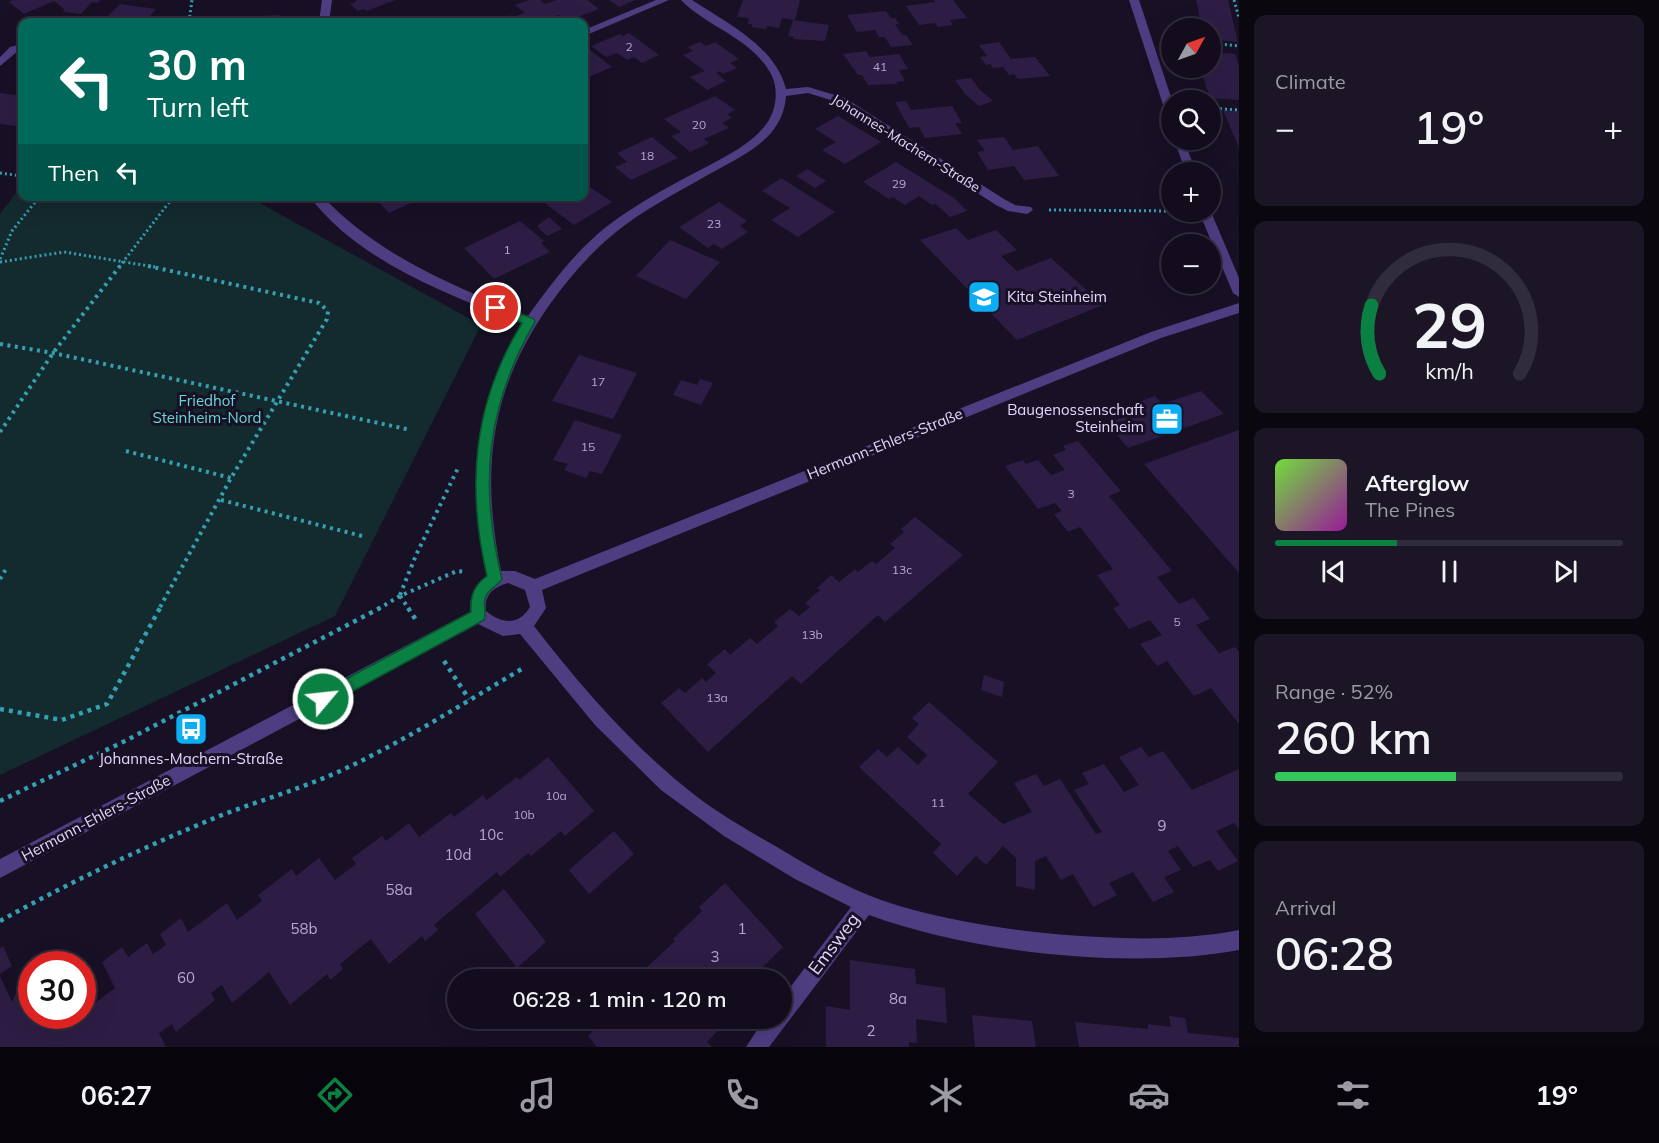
<!DOCTYPE html>
<html lang="en">
<head>
<meta charset="utf-8">
<style>
	body { margin:0; font-family:Mulish,sans-serif; background:#1b1525; color:#f1f3f6; height:100vh; display:flex; flex-direction:column; font-size:22px; white-space:nowrap }
	* { box-sizing:border-box; margin:0 }
	p { font-size:20px; color:#9c9ba3 }
	.icon { flex:none; width:33px; height:33px; fill:none; stroke:currentColor; stroke-width:2; stroke-linecap:round; stroke-linejoin:round }
	.map { position:relative; flex:1; overflow:hidden }
	.sheet { display:flex; flex-direction:column; gap:15px; padding:15px; background:#0a070f; width:420px }
	.sheet>* { flex:none }
	.hud { position:absolute; left:18px; top:18px; width:570px; height:183px; border-radius:12px; box-shadow:0 6px 24px #0002,0 0 0 2px #312c3b; background:#00695c; color:#fff; overflow:hidden }
	.needle { width:39px; rotate:50deg }
	.buttons { position:absolute; left:1161px; top:18px; display:grid; gap:12px }
	.buttons a { display:grid; place-items:center; width:60px; height:60px; border-radius:50%; background:#120c1c; box-shadow:0 6px 24px #0002,0 0 0 2px #312c3b; font-size:30px }
	.speed { position:absolute; left:18px; top:951px; display:flex; gap:12px; font-size:30px; font-weight:700; text-align:center }
	.speed>* { display:grid; place-content:center; width:78px; height:78px; border-radius:50%; background:#120c1c; box-shadow:0 6px 24px #0002,0 0 0 2px #312c3b; line-height:1 }
	.speed .limit { border:9px solid #d22; background:#fff; color:#111 }
	.pin { position:absolute; display:grid; place-items:center; width:51px; height:51px; color:#fff; margin:-26px; border:3px solid #fff; border-radius:50%; box-shadow:0 2px 6px #0007 }
	.me { position:absolute; width:66px; margin:-33px; rotate:62deg; stroke-linejoin:round; filter:drop-shadow(0 0 4px #0008) }
	.turn { display:flex; align-items:center; gap:21px; height:126px; padding:0 30px; font-size:27px }
	.turn .icon { width:78px; height:78px; stroke-width:2.5 }
	.turn b { display:block; font-size:42px; line-height:51px }
	.then { display:flex; align-items:center; height:57px; padding:0 30px; background:#0003; gap:12px; font-size:22px }
	.big { font-size:45px; font-weight:600; line-height:1.1 }
	.sheet .tile { flex:1; display:flex; flex-direction:column; justify-content:center; gap:9px; min-width:0; padding:0 21px; border-radius:12px; background:#1b1525 }
	.sheet .dial { align-items:center; gap:0 }
	.dial svg { height:156px; overflow:visible; fill:none; stroke:#312c3b; stroke-width:7; stroke-linecap:round; text-anchor:middle }
	.dial text { fill:#f1f3f6; stroke:none }
	.song { display:flex; align-items:center; gap:18px }
	.cover { width:72px; height:72px; border-radius:9px; background:linear-gradient(135deg,hsl(100 70% 55%),hsl(300 70% 35%)) }
	.played { height:6px; border-radius:3px; background:linear-gradient(90deg,#0b8043 35%,#312c3b 35%) }
	.keys { display:flex; justify-content:space-around; direction:ltr }
	.heat { display:flex; justify-content:space-between; align-items:center; font-size:33px; direction:ltr }
	.charge { height:9px; border-radius:4px; background:linear-gradient(90deg,#34c759 52%,#312c3b 0) }
	.trip { position:absolute; left:447px; top:969px; width:345px; height:60px; border-radius:30px; background:#120c1c; box-shadow:0 6px 24px #0002,0 0 0 2px #312c3b; font-weight:600; line-height:60px; text-align:center }
	.tabs { display:flex; height:96px; justify-content:space-around; align-items:center; background:#07050b; color:#9c9ba3 }
	.tabs .icon { width:42px; height:42px }
	.tabs .active { color:#0b8043 }
	.tabs b { font-size:27px; color:#f1f3f6 }
	main { display:flex; flex:1; min-height:0 }
	.map>svg:first-child { display:block }
</style>
</head>
<body>
<main>
<div class="map">
<svg width="1239" height="1047" viewBox="0 0 1239 1047">
	<rect width="100%" height="100%" fill="#181025"/>
	<polygon fill="#132a2e" points="22,185 22,196 249,197 481,325 335,616 0,775 0,214"/>
	<g fill="#2d1d45">
		<polygon points="13,0 100,0 98,3 92,2 81,14 63,12 65,10 54,1 24,14 9,2"/>
		<polygon points="355,0 395,0 367,11 364,9 358,11 350,4 357,1"/>
		<polygon points="529,0 540,0 545,4 557,0 587,0 599,9 567,21 559,15 552,17 558,22 497,22 497,20 510,15 512,17 525,13 515,5"/>
		<polygon points="609,0 635,0 619,7"/>
		<polygon points="743,0 800,0 795,20 782,18 779,28 767,26 766,29 752,27 752,24 748,24 749,18 737,17"/>
		<polygon points="934,0 953,0 967,18 950,20 953,25 938,27 935,23 919,25 906,6 935,2"/>
		<polygon points="1196,0 1228,0 1238,42 1210,39 1210,28 1202,28"/>
		<polygon points="120,4 156,9 144,22 102,22"/>
		<polygon points="886,11 891,18 895,18 899,24 895,24 902,35 906,35 913,45 891,47 885,37 879,37 875,30 857,32 847,15"/>
		<polygon points="281,15 279,22 253,22 255,16"/>
		<polygon points="420,16 419,22 373,22 373,18"/>
		<polygon points="793,20 829,25 825,41 793,39 794,37 788,36"/>
		<polygon points="629,33 659,55 642,63 634,57 627,60 617,53 606,57 591,46 620,34 623,36"/>
		<polygon points="700,42 706,46 715,42 739,59 730,63 737,68 723,74 720,71 716,73 726,81 707,90 690,77 705,71 683,55 693,51 688,47"/>
		<polygon points="999,42 1011,59 1035,57 1050,76 1018,79 1014,74 1009,75 1003,67 993,68 990,64 986,65 980,57 987,56 979,45"/>
		<polygon points="586,47 612,67 584,79 584,48"/>
		<polygon points="866,51 870,57 899,54 908,69 899,70 905,81 896,82 898,84 868,85 862,75 858,75 843,54"/>
		<polygon points="1210,52 1235,54 1239,65 1239,100 1210,98 1200,68 1210,68"/>
		<polygon points="971,78 980,90 993,101 979,106 965,94 955,80"/>
		<polygon points="0,93 22,96 22,127 0,124"/>
		<polygon points="715,96 735,110 727,114 732,118 722,123 729,128 704,139 709,143 690,152 671,136 681,132 664,119"/>
		<polygon points="906,101 911,110 952,106 962,123 955,123 962,134 925,138 919,127 909,128 895,102"/>
		<polygon points="1223,110 1239,111 1239,148"/>
		<polygon points="838,116 881,142 845,164 822,150 836,142 815,129"/>
		<polygon points="652,137 678,158 631,180 615,167 627,162 617,153"/>
		<polygon points="1004,137 1013,150 1038,146 1059,176 1024,180 1014,166 988,170 977,152 985,151 977,140"/>
		<polygon points="896,162 954,198 967,211 950,217 936,204 932,205 919,196 905,205 893,197 889,199 863,182"/>
		<polygon points="807,169 826,181 815,188 796,176"/>
		<polygon points="781,178 835,212 798,237 771,220 790,208 762,191"/>
		<polygon points="587,185 612,202 574,225 535,196 584,196 584,186"/>
		<polygon points="373,196 426,196 389,213"/>
		<polygon points="719,202 747,221 740,226 748,232 722,249 714,244 708,248 679,227"/>
		<polygon points="549,217 562,229 547,236 537,226"/>
		<polygon points="520,221 544,241 541,243 550,252 494,279 464,248"/>
		<polygon points="956,228 968,240 996,230 1017,250 1001,256 1017,271 1051,258 1103,305 1017,340 920,240"/>
		<polygon points="670,240 720,262 686,299 636,276"/>
		<polygon points="579,355 637,373 613,419 552,401"/>
		<polygon points="700,379 713,383 701,405 673,395 681,380 697,385"/>
		<polygon points="1201,391 1224,414 1128,448 1107,423 1137,413 1130,405 1155,396 1162,404"/>
		<polygon points="575,420 622,435 602,474 590,471 586,478 564,470 568,464 553,460"/>
		<polygon points="1239,430 1239,573 1144,464"/>
		<polygon points="1078,441 1121,491 1109,496 1172,571 1157,577 1179,604 1194,598 1210,619 1196,625 1219,653 1235,647 1239,652 1239,724 1211,688 1194,696 1167,661 1157,666 1140,644 1162,635 1150,620 1129,629 1113,608 1120,605 1097,575 1113,569 1080,527 1068,532 1054,514 1062,511 1055,503 1038,509 1005,466 1023,460 1026,464 1038,460 1051,475 1065,470 1053,455 1066,450 1063,446"/>
		<polygon points="915,517 963,555 885,622 878,615 801,684 792,676 708,752 661,703 679,688 685,693 702,678 706,682 716,673 707,664 725,649 730,655 750,638 757,644 778,626 774,622 790,609 799,616 810,607 805,603 820,590 817,588 831,575 839,582 855,569 858,572 872,561 876,564 895,548 890,544 904,532 901,529"/>
		<polygon points="984,675 1004,682 1002,697 981,690"/>
		<polygon points="929,702 998,762 968,794 1003,824 1032,812 1014,783 1036,774 1044,786 1060,779 1096,834 1102,832 1074,790 1089,784 1082,773 1104,764 1124,792 1139,785 1119,757 1141,747 1149,757 1163,751 1192,790 1239,769 1239,829 1234,823 1216,831 1238,861 1218,871 1210,860 1193,867 1178,846 1168,851 1181,870 1164,877 1174,892 1153,902 1133,872 1109,883 1117,895 1093,907 1073,874 1061,880 1046,856 1035,861 1035,890 1016,886 1016,858 1003,846 986,865 976,856 957,876 933,853 941,844 859,767 878,749 887,757 898,747 918,765 927,755 907,737 919,724 912,718"/>
		<polygon points="548,757 594,811 565,836 561,831 531,856 528,853 500,877 497,872 434,925 438,930 425,941 422,936 389,964 371,939 340,964 343,969 330,980 327,974 290,1005 269,972 232,1003 222,985 211,993 215,1000 176,1032 172,1024 159,1033 166,1047 0,1047 0,976 12,1002 20,984 32,979 32,1016 53,1016 56,1022 64,1016 82,1016 82,1001 87,998 91,1006 115,988 102,962 122,947 128,957 147,943 153,954 166,945 160,934 181,918 188,932 227,903 237,920 262,901 258,895 292,869 296,876 319,858 335,880 356,864 352,858 382,836 386,841 409,823 419,837 451,813 454,817 483,795 487,800 517,777 519,780"/>
		<polygon points="614,831 634,854 589,894 569,870"/>
		<polygon points="725,883 783,947 756,974 762,980 641,980 648,973 646,968 675,941 673,939 702,911 699,907"/>
		<polygon points="504,889 546,942 517,968 475,914"/>
		<polygon points="3,946 12,966 0,974 0,948"/>
		<polygon points="850,960 915,969 916,984 945,988 947,1023 916,1019 917,1043 909,1042 909,1047 826,1047 826,1006 850,1010"/>
		<polygon points="972,1015 1032,1021 1036,1047 975,1047"/>
		<polygon points="1169,1016 1185,1018 1188,1033 1239,1038 1239,1047 1079,1047 1075,1022 1148,1029 1148,1024 1171,1027"/>
		<polygon points="606,1018 730,1018 707,1042 712,1047 597,1047 588,1036"/>
	</g>
	<g fill="none" stroke-linecap="round" stroke-linejoin="round">
		<g stroke="#35a0b1" stroke-width="3" stroke-dasharray="2 3" stroke-linecap="butt">
			<polyline points="1234,0 1239,18"/>
			<polyline points="189,22 192,0"/>
			<polyline points="1210,43 1239,46"/>
			<polyline points="1210,108 1239,110"/>
			<polyline points="0,173 22,176"/>
			<polyline points="144,196 171,201"/>
			<polyline points="1049,210 1172,211"/>
			<polyline points="0,259 12,231 40,196"/>
			<polyline points="0,262 64,252 155,267"/>
			<polyline points="119,267 174,196"/>
		</g>
		<g stroke="#35a0b1" stroke-width="4" stroke-dasharray="3 4.5" stroke-linecap="butt">
			<polyline points="148,266 319,303 328,311 327,319 231,478 159,609"/>
			<polyline points="0,344 53,353 411,430"/>
			<polyline points="0,432 53,353 120,266"/>
			<polyline points="126,451 231,478"/>
			<polyline points="221,500 362,536"/>
			<polyline points="0,579 6,569"/>
			<polyline points="400,595 416,555 459,466"/>
			<polyline points="400,596 409,609"/>
			<polyline points="378,609 400,596 457,571 466,572"/>
		</g>
		<g stroke="#35a0b1" stroke-width="4.5" stroke-dasharray="4 5" stroke-linecap="butt">
			<polyline points="408,608 418,623"/>
			<polyline points="444,661 469,699"/>
			<polyline points="0,709 62,720 107,704 160,608"/>
			<polyline points="0,801 125,741 380,608"/>
			<path d="M0,921C72,881 146,846 222,815C261,800 300,789 338,772C403,742 464,703 525,667"/>
		</g>
		<g fill="#4e3d81" fill-rule="evenodd">
			<polygon points="322,0 332,0 329,22 319,22"/>
			<polygon points="656,0 669,0 584,36 584,30"/>
			<path d="M681,0H692C727,23 775,46 786,89L808,87L845,98L1004,199L1015,205L1031,207L1033,210L1027,214L1008,211L996,205L837,102L808,93L786,96C785,110 780,122 771,133C756,150 735,160 715,171C685,188 654,204 625,225C595,247 570,276 548,307C489,392 481,472 501,571H515L535,579L1151,332L1239,303V313L1161,338L542,590L546,608L534,626C582,688 634,748 696,796C721,815 749,831 777,847C810,867 845,887 881,900C937,919 995,928 1054,934C1116,939 1177,942 1239,930V950C1131,970 972,953 869,915L769,1047H746L765,1018H782V998L851,907L795,879L724,836L661,790L595,725L520,634L503,636L478,624L0,878V859L470,612C469,597 475,584 487,577C467,477 472,414 523,324C448,294 360,263 309,196H322C379,256 453,286 528,316C551,284 575,252 606,227C637,203 673,184 708,166C728,155 749,145 764,127C776,113 779,92 772,76C753,38 708,28 681,0ZM508,583L525,590L530,607C518,626 502,624 486,611C484,595 493,587 508,583Z"/>
			<polygon points="1129,0 1139,0 1172,100 1172,120 1167,117"/>
			<polygon points="22,44 22,50 18,51 0,66 0,57 10,47"/>
			<polygon points="1174,140 1184,140 1196,172 1186,172"/>
			<polygon points="1199,212 1211,212 1239,278 1239,297 1233,293"/>
		</g>
	</g>
	<path fill="#0b8043" stroke="#07532c" stroke-width="1.5" d="M496,304L534,319L535,322C486,406 479,485 502,579C498,586 487,589 485,599C483,606 487,612 484,620L329,704L323,706L318,704L315,699L318,694L471,612C470,596 474,585 487,576C466,486 473,403 522,323L492,311L491,308Z"/>
	<defs>
		<symbol id="school-square" viewBox="-11 -11 22 22"><rect x="-9" y="-9" width="18" height="18" rx="4" fill="#0cadf3" stroke="#181025"/><path d="M0-5L7-2L0 1L-7-2ZM-4 1L0 2.5L4 1V4Q0 6-4 4Z" fill="#fff"/></symbol>
		<symbol id="office-square" viewBox="-11 -11 22 22"><rect x="-9" y="-9" width="18" height="18" rx="4" fill="#0cadf3" stroke="#181025"/><path d="M-6-3h4V-5.5h4V-3h4V5H-6ZM-1-4.5V-3h2v-1.5ZM-6 0V1H6V0Z" fill="#fff"/></symbol>
		<symbol id="bus-square" viewBox="-11 -11 22 22"><rect x="-9" y="-9" width="18" height="18" rx="4" fill="#0cadf3" stroke="#181025"/><path d="M-5-6H5V4H4V6H2V4H-2V6H-4V4H-5ZM-3.5-4V0h7V-4ZM-3.5 1.2v1.5H-2V1.2ZM2 1.2v1.5H3.5V1.2Z" fill="#fff"/></symbol>
	</defs>
	<g fill-rule="evenodd">
		<use href="#school-square" x="965" y="278" width="38" height="38"/>
		<use href="#office-square" x="1148" y="400" width="38" height="38"/>
		<use href="#bus-square" x="172" y="710" width="38" height="38"/>
	</g>
	<g text-anchor="middle" stroke-width="6" stroke-linejoin="round" paint-order="stroke">
		<g font-size="12" fill="#b5a8cf">
			<text x="629" y="51">2</text>
			<text x="880" y="71">41</text>
			<text x="699" y="129">20</text>
			<text x="647" y="160">18</text>
			<text x="899" y="188">29</text>
			<text x="714" y="228">23</text>
			<text x="507" y="254">1</text>
			<text x="598" y="386">17</text>
			<text x="588" y="451">15</text>
			<text x="1071" y="498">3</text>
			<text x="902" y="574">13c</text>
			<text x="1177" y="626">5</text>
			<text x="812" y="639">13b</text>
			<text x="717" y="702">13a</text>
			<text x="556" y="800">10a</text>
			<text x="938" y="807">11</text>
			<text x="524" y="819">10b</text>
		</g>
		<g font-size="14" fill="#e2d6fd" stroke="#181025">
			<text transform="translate(906 143) rotate(32)" y="5">Johannes-Machern-Straße</text>
		</g>
		<g font-size="15" fill="#e2d6fd" stroke="#181025" text-anchor="start">
			<text x="1007" y="302">Kita Steinheim</text>
			<text x="1144" y="415" text-anchor="end">Baugenossenschaft<tspan x="1144" dy="17">Steinheim</tspan></text>
			<text x="191" y="764" text-anchor="middle">Johannes-Machern-Straße</text>
		</g>
		<g font-size="15" fill="#65dad4" stroke="#181025">
			<text x="207" y="406">Friedhof<tspan x="207" dy="17">Steinheim-Nord</tspan></text>
		</g>
		<g font-size="15" fill="#e2d6fd" stroke="#181025">
			<text transform="translate(885 444) rotate(-22)" y="5">Hermann-Ehlers-Straße</text>
			<text transform="translate(96 818) rotate(-28)" y="5">Hermann-Ehlers-Straße</text>
		</g>
		<g font-size="15" fill="#b5a8cf">
			<text x="1162" y="831">9</text>
			<text x="491" y="840">10c</text>
			<text x="458" y="860">10d</text>
			<text x="399" y="895">58a</text>
			<text x="304" y="934">58b</text>
			<text x="742" y="934">1</text>
			<text x="715" y="962">3</text>
			<text x="186" y="983">60</text>
			<text x="898" y="1004">8a</text>
			<text x="871" y="1036">2</text>
		</g>
		<g font-size="18" fill="#e2d6fd" stroke="#181025">
			<text transform="translate(834 944) rotate(-53)" y="6">Emsweg</text>
		</g>
	</g>
</svg>
<div class="buttons">
<a><svg class="needle" viewBox="-14 -14 28 28"><path d="M0-13l5 13h-10z" fill="#e53935"/><path d="M0 13l5-13h-10z" fill="#9c9ba3"/></svg></a>
<a><svg class="icon" aria-label="search" viewBox="0 0 24 24"><circle cx="10" cy="10" r="6"/><path d="M15 15l6 6"/></svg></a>
<a>+</a>
<a>−</a>
</div>
<div class="speed"><div class="limit">30</div></div>
<div class="pin" style="left:496px;top:308px;background:#d93025"><svg class="icon" aria-label="arrive" viewBox="0 0 24 24"><path d="M6 21V4h12l-3 4 3 4H6"/></svg></div>
<svg class="me" style="left:323px;top:699px" viewBox="-20 -20 40 40"><circle r="17" fill="#0b8043" stroke="#fff" stroke-width="3"/><path d="M0-11L8 9 0 5-8 9z" fill="#fff"/></svg>
<div class="trip">06:28 · 1 min · 120 m</div>
<div class="hud">
<div class="turn"><svg class="icon" aria-label="left" viewBox="0 0 24 24"><path d="M17 20v-9H6M10 6l-5 5 5 5"/></svg><div><b>30 m</b>Turn left</div></div>
<div class="then">Then<svg class="icon" aria-label="left" viewBox="0 0 24 24"><path d="M17 20v-9H6M10 6l-5 5 5 5"/></svg></div>
</div>
</div>
<section class="sheet">
<div class="tile"><p>Climate</p>
<div class="heat"><a>−</a><b class="big">19°</b><a>+</a></div>
</div>
<div class="tile dial"><svg viewBox="0 0 100 80">
<path d="M14 69A42 42 0 1 1 86 69"/>
<path d="M14 69A42 42 0 0 1 10 34" stroke="#0b8043"/>
<text x="50" y="56" font-size="32" font-weight="700">29</text>
<text x="50" y="72" font-size="11">km/h</text>
</svg></div>
<div class="tile">
<div class="song"><i class="cover"></i><div><b>Afterglow</b><p>The Pines</p></div></div>
<div class="played"></div>
<div class="keys"><svg class="icon" aria-label="previous" viewBox="0 0 24 24"><path d="M18 5L8 12l10 7zM5 5v14"/></svg><svg class="icon" aria-label="pause" viewBox="0 0 24 24"><path d="M8 5v14M16 5v14"/></svg><svg class="icon" aria-label="next" viewBox="0 0 24 24"><path d="M6 5l10 7-10 7zM19 5v14"/></svg></div>
</div>
<div class="tile"><p>Range · 52%</p><b class="big">260 km</b><div class="charge"></div></div>
<div class="tile"><p>Arrival</p><b class="big">06:28</b></div>
</section>
</main>
<nav class="tabs">
<b>06:27</b>
<svg class="icon active" aria-label="directions" viewBox="0 0 24 24"><path d="M12 3l9 9-9 9-9-9zM9 14v-3h6M13 9l2 2-2 2"/></svg>
<svg class="icon" aria-label="music" viewBox="0 0 24 24"><path d="M9 18V5l10-2v13"/><circle cx="6" cy="18" r="3"/><circle cx="16" cy="16" r="3"/></svg>
<svg class="icon" aria-label="phone" viewBox="0 0 24 24"><path d="M5 4h4l2 5-3 2q2 4 5 5l2-3 5 2v4C11 20 4 13 5 4z"/></svg>
<svg class="icon" aria-label="climate" viewBox="0 0 24 24"><path d="M12 3v18M4 7l16 10M4 17L20 7"/></svg>
<svg class="icon" aria-label="car" viewBox="0 0 24 24"><path d="M5 17H2v-5l4-1 3-4h7l3 4 3 1v5h-3M9 17h6M6 11h13"/><circle cx="7" cy="17" r="2"/><circle cx="17" cy="17" r="2"/></svg>
<svg class="icon" aria-label="filters" viewBox="0 0 24 24"><path d="M4 7h16M4 17h16"/><circle cx="9" cy="7" r="2"/><circle cx="15" cy="17" r="2"/></svg>
<b>19°</b>
</nav>
</body>
</html>
